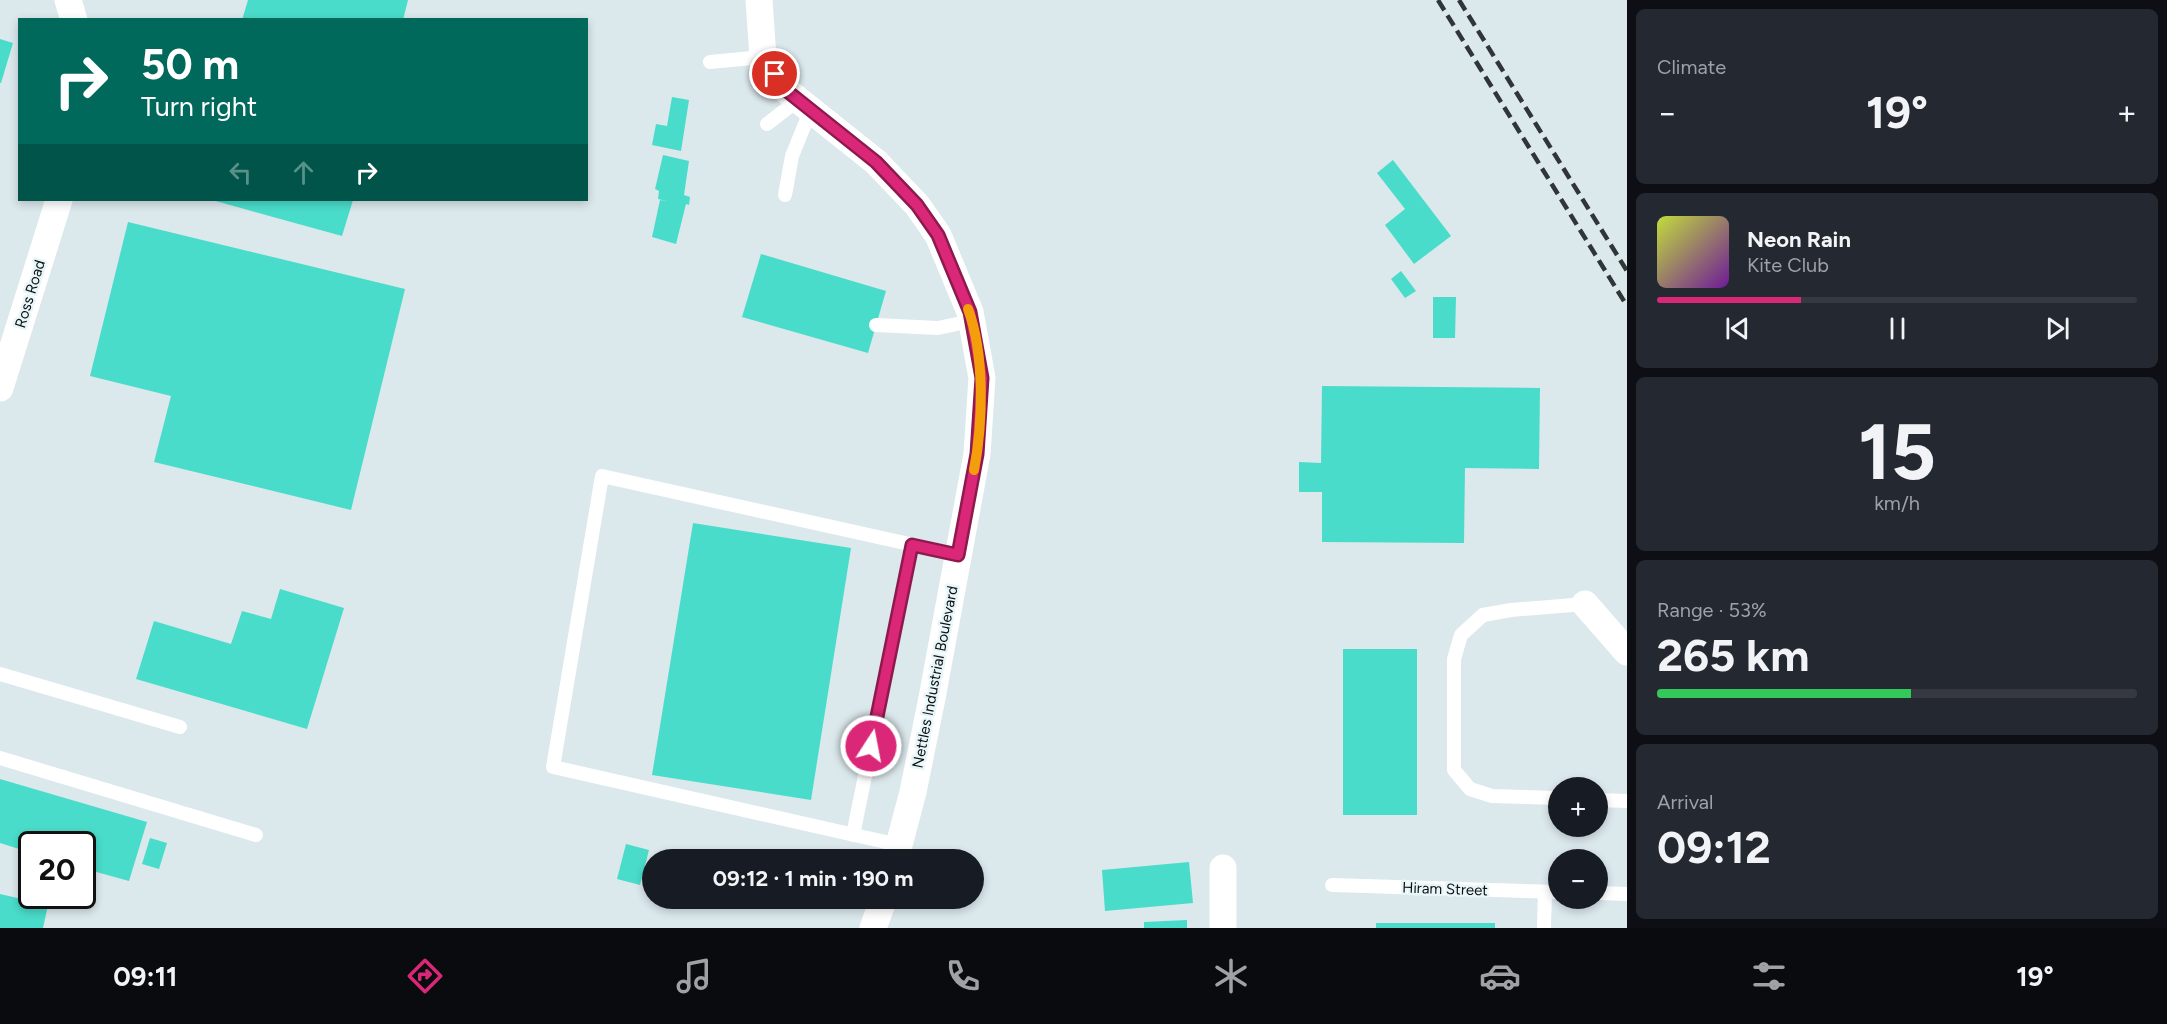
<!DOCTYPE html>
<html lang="en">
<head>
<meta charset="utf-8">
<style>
	body { margin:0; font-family:Figtree,sans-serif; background:#242831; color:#f1f3f6; height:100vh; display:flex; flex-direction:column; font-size:22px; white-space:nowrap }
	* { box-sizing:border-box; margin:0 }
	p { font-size:20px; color:#9ea1a6 }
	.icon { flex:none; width:33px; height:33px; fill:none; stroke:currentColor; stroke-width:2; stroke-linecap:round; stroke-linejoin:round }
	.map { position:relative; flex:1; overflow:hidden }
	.panel { display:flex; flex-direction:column; gap:9px; padding:9px; background:#0d0f14; width:540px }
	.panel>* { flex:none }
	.guide { position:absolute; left:18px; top:18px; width:570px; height:183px; border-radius:0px; box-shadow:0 3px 9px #0003; background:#00695c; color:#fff; overflow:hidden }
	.fabs { position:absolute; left:1548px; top:777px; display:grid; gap:12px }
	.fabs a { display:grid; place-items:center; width:60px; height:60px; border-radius:50%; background:#171b24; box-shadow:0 3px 9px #0003; font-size:30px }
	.speed { position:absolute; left:18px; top:831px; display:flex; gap:12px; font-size:30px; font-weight:700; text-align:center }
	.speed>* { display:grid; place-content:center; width:78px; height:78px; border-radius:50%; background:#171b24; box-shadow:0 3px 9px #0003; line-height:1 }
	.speed .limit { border:3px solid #111; border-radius:9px; background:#fff; color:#111 }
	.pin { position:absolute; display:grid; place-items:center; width:51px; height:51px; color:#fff; margin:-26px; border:3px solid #fff; border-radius:50%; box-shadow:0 2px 6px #0007 }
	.me { position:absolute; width:66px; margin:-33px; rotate:11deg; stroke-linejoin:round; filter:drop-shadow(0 0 4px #0008) }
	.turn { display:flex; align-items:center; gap:21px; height:126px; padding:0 24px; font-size:27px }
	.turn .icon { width:78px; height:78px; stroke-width:2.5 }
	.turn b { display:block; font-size:42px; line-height:51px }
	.lanes { display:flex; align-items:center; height:57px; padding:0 24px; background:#0003; justify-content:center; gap:30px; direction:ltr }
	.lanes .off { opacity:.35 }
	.big { font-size:45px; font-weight:700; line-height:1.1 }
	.panel .tile { flex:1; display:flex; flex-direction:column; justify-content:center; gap:9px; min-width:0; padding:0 21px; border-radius:9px; background:#242831 }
	.panel .dial { align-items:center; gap:0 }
	.dial b { font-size:78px; line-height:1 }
	.song { display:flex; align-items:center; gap:18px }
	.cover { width:72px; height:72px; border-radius:9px; background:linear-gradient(135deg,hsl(70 70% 55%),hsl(280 70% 35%)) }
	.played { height:6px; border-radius:3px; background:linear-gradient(90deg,#db2777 30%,#363941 30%) }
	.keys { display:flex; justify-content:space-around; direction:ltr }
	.heat { display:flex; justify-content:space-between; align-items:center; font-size:33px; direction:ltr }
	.charge { height:9px; border-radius:4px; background:linear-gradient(90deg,#34c759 53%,#363941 0) }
	.trip { position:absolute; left:642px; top:849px; width:342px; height:60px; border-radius:30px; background:#171b24; box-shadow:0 3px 9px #0003; font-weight:700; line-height:60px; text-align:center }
	.dock { display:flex; height:96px; justify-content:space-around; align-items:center; background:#090b0e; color:#9ea1a6 }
	.dock .icon { width:42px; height:42px }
	.dock .current { color:#db2777 }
	.dock b { font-size:27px; color:#f1f3f6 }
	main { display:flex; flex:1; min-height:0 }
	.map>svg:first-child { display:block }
</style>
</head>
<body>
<main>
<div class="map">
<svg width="1627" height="928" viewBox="0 0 1627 928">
	<rect width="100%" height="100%" fill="#dbe8ec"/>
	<g fill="#4adcca">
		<polygon points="248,0 408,0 403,20 242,20"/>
		<polygon points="0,39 13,43 1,83 0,83"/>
		<polygon points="672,97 689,100 681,151 652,145 656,124 667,126"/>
		<polygon points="663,155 689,161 684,195 690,197 689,205 686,204 676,244 652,237 660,200 667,201 658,199 659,191 655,189"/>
		<polygon points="1393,160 1451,236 1414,264 1385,225 1405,209 1377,173"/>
		<polygon points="212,200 353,200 342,236"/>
		<polygon points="128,222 405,289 351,510 154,462 171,396 90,376"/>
		<polygon points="761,254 886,291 868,353 742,317"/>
		<polygon points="1401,271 1416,291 1405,298 1391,279"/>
		<polygon points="1433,297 1456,297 1455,338 1433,338"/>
		<polygon points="1322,386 1540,388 1539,469 1465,468 1464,543 1322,542 1322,492 1299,492 1299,462 1321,463"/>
		<polygon points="693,523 851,548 811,800 652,775"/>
		<polygon points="280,589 344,608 307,729 136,679 154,621 231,644 242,611 271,619"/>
		<rect x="1343" y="649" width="74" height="166"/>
		<polygon points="0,779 147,822 129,881 82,868 82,844 32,844 32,853 0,843"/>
		<polygon points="150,838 167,843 159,869 142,864"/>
		<polygon points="626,844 649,850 640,885 617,879"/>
		<polygon points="1189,862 1193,903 1105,911 1102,870"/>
		<polygon points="0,894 48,905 43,928 0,928"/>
		<polygon points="1187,920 1187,928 1144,928 1144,922"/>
		<rect x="1376" y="923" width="119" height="5"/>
	</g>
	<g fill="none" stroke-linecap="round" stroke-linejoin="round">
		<g stroke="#fff" stroke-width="14">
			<polyline points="710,62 763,57"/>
			<polyline points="767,124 798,100"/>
			<polyline points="785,195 792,156 811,109"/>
			<polyline points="876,325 938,328 971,321"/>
			<polyline points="0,674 180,727"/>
			<polyline points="0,758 256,835"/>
			<polyline points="1558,798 1492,796 1470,789 1454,770 1454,659 1461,635 1483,615 1511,610 1585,604"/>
			<polyline points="1598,800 1627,801"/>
			<polyline points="853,835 912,545"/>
			<polyline points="899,845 553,767 602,476 959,555"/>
			<polyline points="1332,885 1558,892"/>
			<polyline points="1598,893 1627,894"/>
			<polyline points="1544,928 1545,892"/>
		</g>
		<g stroke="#fff" stroke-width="27">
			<polyline points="68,0 74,20"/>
			<polyline points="759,0 763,57 787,91 876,162 917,205 938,235 970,312 982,378 977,454 932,698 913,792 895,860"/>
			<polyline points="0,388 59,200"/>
			<polyline points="1585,604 1627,652"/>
			<polyline points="873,928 884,898"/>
			<polyline points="1223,928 1223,868"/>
		</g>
		<g stroke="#303638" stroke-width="4.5" stroke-dasharray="12 6" stroke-linecap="butt">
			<polyline points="1438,0 1627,306"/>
			<polyline points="1459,0 1627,271"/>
		</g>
	</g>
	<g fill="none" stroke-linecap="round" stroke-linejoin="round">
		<defs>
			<polyline id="route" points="775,74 787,91 876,162 917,205 938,235 970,312 982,378 977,454 958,555 912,545 871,746"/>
		</defs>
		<use href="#route" stroke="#8e194d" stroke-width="15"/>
		<use href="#route" stroke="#db2777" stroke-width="10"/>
		<path stroke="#f59e0b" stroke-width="10" d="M968,309C985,355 983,423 974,470"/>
	</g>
	<g text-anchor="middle" stroke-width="5" stroke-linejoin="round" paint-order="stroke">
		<g font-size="15" fill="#0b1011" stroke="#e8f6f9">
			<text transform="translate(30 294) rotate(-73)" y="5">Ross Road</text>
			<text transform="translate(935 677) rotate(-79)" y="5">Nettles Industrial Boulevard</text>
			<text transform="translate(1445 889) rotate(2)" y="5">Hiram Street</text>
		</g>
	</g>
</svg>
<div class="fabs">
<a>+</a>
<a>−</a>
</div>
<div class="speed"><div class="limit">20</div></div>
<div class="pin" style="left:775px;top:74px;background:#d93025"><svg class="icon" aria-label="arrive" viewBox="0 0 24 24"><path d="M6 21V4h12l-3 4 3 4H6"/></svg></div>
<svg class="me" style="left:871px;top:746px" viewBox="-20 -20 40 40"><circle r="17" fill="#db2777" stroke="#fff" stroke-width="3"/><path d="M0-11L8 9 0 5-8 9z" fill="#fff"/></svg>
<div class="trip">09:12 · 1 min · 190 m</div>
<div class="guide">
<div class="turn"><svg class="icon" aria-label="right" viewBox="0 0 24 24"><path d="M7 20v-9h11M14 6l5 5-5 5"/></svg><div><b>50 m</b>Turn right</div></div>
<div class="lanes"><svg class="icon off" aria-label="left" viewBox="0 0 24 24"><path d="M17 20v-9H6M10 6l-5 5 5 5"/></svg><svg class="icon off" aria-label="ahead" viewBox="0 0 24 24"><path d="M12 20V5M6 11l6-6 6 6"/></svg><svg class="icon" aria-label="right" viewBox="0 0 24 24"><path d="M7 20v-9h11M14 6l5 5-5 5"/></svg></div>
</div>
</div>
<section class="panel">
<div class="tile"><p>Climate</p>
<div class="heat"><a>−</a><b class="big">19°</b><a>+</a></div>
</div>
<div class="tile">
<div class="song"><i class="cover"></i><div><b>Neon Rain</b><p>Kite Club</p></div></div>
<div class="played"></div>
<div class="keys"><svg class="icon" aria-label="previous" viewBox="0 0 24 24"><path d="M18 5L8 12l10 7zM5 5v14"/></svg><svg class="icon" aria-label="pause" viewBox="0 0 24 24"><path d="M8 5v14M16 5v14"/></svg><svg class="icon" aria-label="next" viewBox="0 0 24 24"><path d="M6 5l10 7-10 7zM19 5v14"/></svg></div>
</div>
<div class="tile dial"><b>15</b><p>km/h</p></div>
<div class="tile"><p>Range · 53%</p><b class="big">265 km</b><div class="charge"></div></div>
<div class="tile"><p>Arrival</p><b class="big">09:12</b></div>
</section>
</main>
<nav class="dock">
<b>09:11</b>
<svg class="icon current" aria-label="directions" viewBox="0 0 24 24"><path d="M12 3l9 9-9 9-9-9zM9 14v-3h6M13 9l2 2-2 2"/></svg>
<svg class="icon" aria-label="music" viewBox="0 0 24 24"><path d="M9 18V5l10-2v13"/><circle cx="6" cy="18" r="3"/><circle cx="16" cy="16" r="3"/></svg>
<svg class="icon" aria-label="phone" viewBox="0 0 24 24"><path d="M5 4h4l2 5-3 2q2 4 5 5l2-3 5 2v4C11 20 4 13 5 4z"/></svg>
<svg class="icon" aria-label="climate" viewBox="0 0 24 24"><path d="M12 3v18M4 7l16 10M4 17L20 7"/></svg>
<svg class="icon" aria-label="car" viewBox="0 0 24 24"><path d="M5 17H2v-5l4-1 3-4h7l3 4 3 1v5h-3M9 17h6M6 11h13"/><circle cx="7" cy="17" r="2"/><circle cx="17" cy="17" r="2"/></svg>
<svg class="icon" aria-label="filters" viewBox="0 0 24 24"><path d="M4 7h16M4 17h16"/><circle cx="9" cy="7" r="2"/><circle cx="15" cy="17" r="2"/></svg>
<b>19°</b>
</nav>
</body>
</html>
